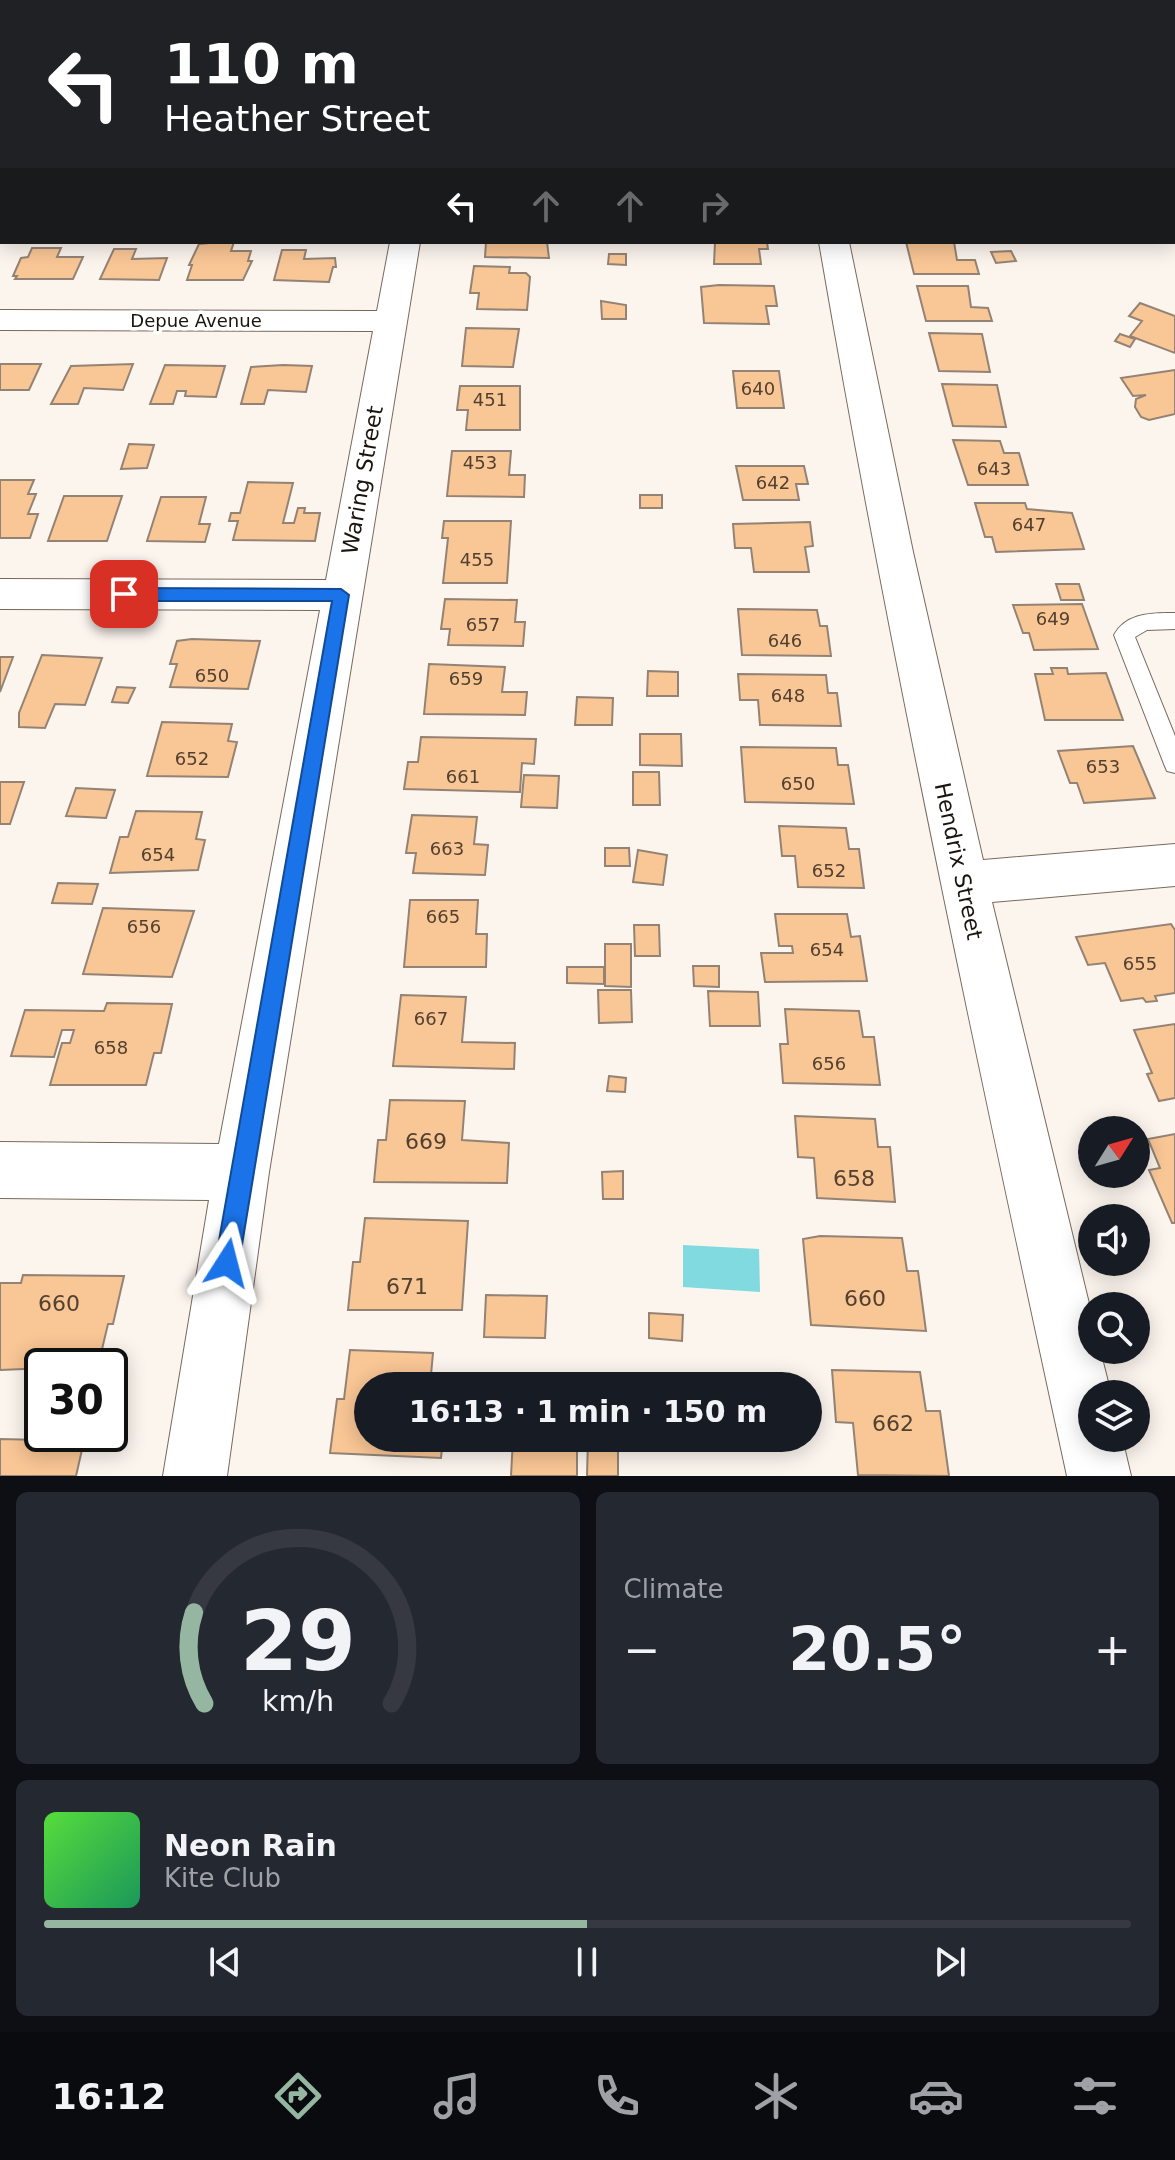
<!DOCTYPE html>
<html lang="en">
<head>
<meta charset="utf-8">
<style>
	body { margin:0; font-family:"DejaVu Sans",sans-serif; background:#242831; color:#f1f3f6; height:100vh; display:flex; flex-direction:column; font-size:30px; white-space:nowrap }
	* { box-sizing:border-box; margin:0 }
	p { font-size:26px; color:#9ea1a6 }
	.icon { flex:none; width:44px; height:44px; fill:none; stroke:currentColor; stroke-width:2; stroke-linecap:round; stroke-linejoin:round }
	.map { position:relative; height:1476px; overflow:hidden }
	.sheet { display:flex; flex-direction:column; gap:16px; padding:16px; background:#0d0f14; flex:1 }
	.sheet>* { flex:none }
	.banner { position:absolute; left:0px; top:0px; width:1176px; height:244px; box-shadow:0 4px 20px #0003; background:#202124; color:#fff; overflow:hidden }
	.needle { width:52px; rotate:53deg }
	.tools { position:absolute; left:1078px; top:1116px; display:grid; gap:16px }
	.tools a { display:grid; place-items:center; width:72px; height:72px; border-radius:50%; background:#171b24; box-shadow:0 4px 20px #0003; font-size:40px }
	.speed { position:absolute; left:24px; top:1348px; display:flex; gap:16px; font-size:40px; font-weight:700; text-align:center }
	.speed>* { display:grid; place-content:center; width:104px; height:104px; border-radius:50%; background:#171b24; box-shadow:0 4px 20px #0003; line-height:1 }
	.speed .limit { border:4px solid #111; border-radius:12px; background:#fff; color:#111 }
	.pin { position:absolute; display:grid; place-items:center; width:68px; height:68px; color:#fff; margin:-34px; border-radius:16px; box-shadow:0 4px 12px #0006 }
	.me { position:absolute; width:88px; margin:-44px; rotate:9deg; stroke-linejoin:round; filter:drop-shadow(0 0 6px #0008) }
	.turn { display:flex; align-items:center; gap:28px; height:168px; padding:0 32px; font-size:36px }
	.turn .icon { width:104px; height:104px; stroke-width:2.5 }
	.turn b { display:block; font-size:56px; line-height:68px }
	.lanes { display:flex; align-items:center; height:76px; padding:0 32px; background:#0003; justify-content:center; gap:40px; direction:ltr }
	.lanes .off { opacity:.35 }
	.big { font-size:60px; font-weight:800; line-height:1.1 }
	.sheet .card { flex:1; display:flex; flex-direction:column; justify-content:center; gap:12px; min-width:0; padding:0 28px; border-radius:12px; background:#242831 }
	.sheet .dial { align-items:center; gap:0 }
	.dial svg { height:208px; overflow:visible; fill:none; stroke:#363941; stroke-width:7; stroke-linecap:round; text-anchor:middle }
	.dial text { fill:#f1f3f6; stroke:none }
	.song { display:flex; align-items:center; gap:24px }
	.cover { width:96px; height:96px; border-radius:12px; background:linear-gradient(135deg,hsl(110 70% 55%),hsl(150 70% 35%)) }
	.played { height:8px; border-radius:4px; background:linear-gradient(90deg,#95b7a1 50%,#363941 50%) }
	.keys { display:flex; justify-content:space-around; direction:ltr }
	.heat { display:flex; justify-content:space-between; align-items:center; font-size:44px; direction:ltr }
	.sheet .tiles { flex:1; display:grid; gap:16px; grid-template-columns:1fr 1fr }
	.card:last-child { grid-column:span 2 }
	.trip { position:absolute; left:354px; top:1372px; width:468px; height:80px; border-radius:40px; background:#171b24; box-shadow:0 4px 20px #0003; font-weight:800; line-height:80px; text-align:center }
	.dock { display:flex; height:128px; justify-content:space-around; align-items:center; background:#090b0e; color:#9ea1a6 }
	.dock .icon { width:56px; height:56px }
	.dock .on { color:#95b7a1 }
	.dock b { font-size:36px; color:#f1f3f6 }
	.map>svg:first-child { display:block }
</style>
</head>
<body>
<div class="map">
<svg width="1175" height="1476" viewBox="0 0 1175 1476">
	<rect width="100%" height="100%" fill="#fcf5ee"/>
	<polygon fill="#80dadf" points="683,1245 759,1249 760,1292 683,1287"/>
	<g fill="#f9c695" stroke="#948374" stroke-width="2">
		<polygon points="220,242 234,242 231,251 251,251 248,261 252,261 243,280 187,280 192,265 189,265 199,244"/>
		<polygon points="486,242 547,242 549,258 485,257"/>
		<polygon points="715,242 767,242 768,249 759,249 761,264 714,264"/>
		<polygon points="906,242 954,242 957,260 975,260 979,274 914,274"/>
		<polygon points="32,248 61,248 57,257 83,257 73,279 15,279 17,276 13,276 21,258 28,257"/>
		<polygon points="114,249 136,249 132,259 167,258 159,280 100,279"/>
		<polygon points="282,250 306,250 304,259 335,258 336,267 333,267 329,282 274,280"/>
		<polygon points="1011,251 1016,261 996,263 991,252"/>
		<polygon points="609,254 626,254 626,265 608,264"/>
		<polygon points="474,266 510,267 509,273 526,273 530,277 527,310 477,309 479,293 470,293"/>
		<polygon points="719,285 774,286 777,306 766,306 769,324 704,323 701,287"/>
		<polygon points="917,286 968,286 971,307 988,308 992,321 926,321"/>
		<polygon points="601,301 626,305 626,319 602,319"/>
		<polygon points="1140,303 1175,316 1175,353 1130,336 1142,321 1129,316"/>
		<polygon points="466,328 519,329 513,367 462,366"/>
		<polygon points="929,333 982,334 990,372 939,371"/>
		<polygon points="1120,334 1135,339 1130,347 1115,341"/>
		<polygon points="0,364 41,364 29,390 0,390"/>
		<polygon points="133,364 123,390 84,388 78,404 51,404 71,366"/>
		<polygon points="165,365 225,366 216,397 185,396 186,391 177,391 173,404 150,404"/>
		<polygon points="283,365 312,366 306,392 268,390 264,404 241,404 251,367"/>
		<polygon points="1175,370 1175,414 1149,420 1141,417 1135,407 1136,399 1146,395 1133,396 1121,378"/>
		<polygon points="733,371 779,371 784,408 737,408"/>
		<polygon points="942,384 997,385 1006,427 953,426"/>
		<polygon points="460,386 520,386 520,430 466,430 468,410 457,410"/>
		<polygon points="953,440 1000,441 1004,453 1019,453 1028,485 968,485"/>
		<polygon points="129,444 154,445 147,468 121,469"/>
		<polygon points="452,451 511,451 509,475 525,475 524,497 447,496"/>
		<polygon points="736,466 804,466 808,484 796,484 799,500 743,500"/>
		<polygon points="0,480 34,480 28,494 36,494 28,514 38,514 30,538 0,538"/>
		<polygon points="248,482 293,483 283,523 294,523 298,508 305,508 304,513 320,513 315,541 233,540 238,521 229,521 231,513 240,513"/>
		<rect x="640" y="495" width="22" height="13"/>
		<polygon points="64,496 122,496 107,541 48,541"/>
		<polygon points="161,497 206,497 199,524 210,524 205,542 147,541"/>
		<polygon points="975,503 1025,503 1027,509 1072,513 1084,549 996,552 992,537 985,537"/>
		<polygon points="444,521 511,521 507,583 443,583 448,538 442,538"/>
		<polygon points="810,522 813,546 805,547 809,572 754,572 751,548 735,548 733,524"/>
		<polygon points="1056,584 1079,584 1084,600 1061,600"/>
		<polygon points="445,599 517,600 515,622 525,622 523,646 448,645 450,629 441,629"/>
		<polygon points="1082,604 1098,649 1034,650 1029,633 1023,633 1013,605"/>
		<polygon points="738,609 817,610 820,626 827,626 831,656 742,655"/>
		<polygon points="192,639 260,641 248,689 170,687 177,664 170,664 177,641"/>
		<polygon points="42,655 102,658 85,705 55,704 45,728 19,727 19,713"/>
		<polygon points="0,657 13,657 0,692"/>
		<polygon points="429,664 505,667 502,692 527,692 525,715 424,714"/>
		<polygon points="1051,668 1067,668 1068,674 1106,673 1123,720 1045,720 1035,674 1053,674"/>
		<polygon points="648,671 678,672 678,696 647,696"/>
		<polygon points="738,674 826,675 828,693 837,693 841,726 760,725 758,700 740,700"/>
		<polygon points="117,687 135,688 128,703 112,702"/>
		<polygon points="577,697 613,698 612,725 575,725"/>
		<polygon points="162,722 232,724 228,741 237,742 228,777 147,776"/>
		<polygon points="640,734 681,734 682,766 640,765"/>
		<polygon points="421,737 536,739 534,764 522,763 520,792 404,789 408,762 418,762"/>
		<polygon points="1133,746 1155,798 1084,803 1077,783 1070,783 1058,751"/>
		<polygon points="741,747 836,748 838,765 848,765 854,804 745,802"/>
		<polygon points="633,772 659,772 660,805 633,805"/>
		<polygon points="524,775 559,776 557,808 521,807"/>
		<polygon points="0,782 24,782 10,824 0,824"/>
		<polygon points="76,788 115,790 106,818 66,816"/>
		<polygon points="136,811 202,812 196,839 205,840 198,870 110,873 120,837 128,837"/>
		<polygon points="412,815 477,817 474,844 488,845 485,875 413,873 416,853 406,853"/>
		<polygon points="779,826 846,828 849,849 859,849 864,888 798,887 795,856 782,856"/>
		<polygon points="605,848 629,848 630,866 605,866"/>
		<polygon points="638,850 667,855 663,885 633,882"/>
		<polygon points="58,883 98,884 92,904 52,903"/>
		<polygon points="410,900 478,900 476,934 487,934 486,967 404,967"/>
		<polygon points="103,908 194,911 172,977 83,974"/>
		<polygon points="775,914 847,914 851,937 860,936 867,981 765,982 761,953 793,953 792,946 779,946"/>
		<polygon points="1171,924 1175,930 1175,993 1155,996 1157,1001 1146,1002 1143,998 1121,1001 1105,963 1088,965 1076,937"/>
		<polygon points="634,925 659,925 660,956 635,956"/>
		<polygon points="605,944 631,944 631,987 605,986"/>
		<polygon points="693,966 719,966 719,987 694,986"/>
		<polygon points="567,967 604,967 604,984 567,983"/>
		<polygon points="598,990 631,990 632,1022 599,1023"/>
		<polygon points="708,991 758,992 760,1026 710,1026"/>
		<polygon points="401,995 466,997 462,1042 515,1043 514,1069 393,1066"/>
		<polygon points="107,1003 172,1004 161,1053 154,1053 146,1085 50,1085 62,1043 70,1043 74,1030 62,1030 54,1057 11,1056 25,1010 104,1011"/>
		<polygon points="785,1009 859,1011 863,1037 874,1037 880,1085 783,1083 780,1044 788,1044"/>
		<polygon points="1175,1024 1175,1098 1159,1101 1147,1074 1152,1073 1134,1030"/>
		<polygon points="609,1076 626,1078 625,1092 607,1091"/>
		<polygon points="390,1100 465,1101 462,1140 509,1143 507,1183 374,1182 378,1140 386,1140"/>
		<polygon points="795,1116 875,1119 878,1147 890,1147 895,1202 817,1198 814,1158 798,1157"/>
		<polygon points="1175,1134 1175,1223 1172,1223 1149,1170 1160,1168 1148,1139"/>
		<polygon points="623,1171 623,1199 603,1199 602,1172"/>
		<polygon points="365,1218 468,1221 462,1310 348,1310 353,1262 360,1262"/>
		<polygon points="820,1236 902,1238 907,1271 918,1271 926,1331 811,1325 803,1239"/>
		<polygon points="23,1275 124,1276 113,1324 108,1324 98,1366 0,1370 0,1283 21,1283"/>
		<polygon points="486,1295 547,1296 545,1338 484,1337"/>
		<polygon points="649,1313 683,1315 682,1341 649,1338"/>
		<polygon points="350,1350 433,1353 430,1386 368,1386 368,1438 443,1438 441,1458 330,1453 337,1399 344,1399"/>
		<polygon points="832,1370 920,1372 926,1411 940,1411 949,1476 858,1475 853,1423 836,1422"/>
		<polygon points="513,1438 577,1438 577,1476 511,1476"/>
		<polygon points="588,1438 618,1440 618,1476 587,1476"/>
		<polygon points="0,1439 84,1441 76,1476 0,1476"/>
	</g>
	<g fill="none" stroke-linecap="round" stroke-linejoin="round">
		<defs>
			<path id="lane" d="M1168,613H1175V629L1147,630L1135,637L1175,736V773L1167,771L1164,764L1114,635C1125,615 1147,613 1168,613Z"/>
			<g id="street">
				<polygon points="775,0 799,0 800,2 776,2"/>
				<rect x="0" y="117" width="2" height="16"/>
				<rect x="1174" y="130" width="1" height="16"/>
				<polygon points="390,242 420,242 269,1172 227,1476 163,1476 209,1200 0,1198 0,1142 219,1144 320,610 0,609 0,579 326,580 373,331 0,330 0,310 377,311"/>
				<path d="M819,242H849L913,552L983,860L1175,844V886L992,902L1092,1316V1350H1100L1111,1394H1092V1438H1122L1131,1476H1067C978,1065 890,656 819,242Z"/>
			</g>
		</defs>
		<use href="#lane" stroke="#79695b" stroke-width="2"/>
		<use href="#street" stroke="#79695b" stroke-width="2"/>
		<use href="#lane" fill="#fff" fill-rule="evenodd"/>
		<use href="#street" fill="#fff" fill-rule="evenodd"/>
	</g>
	<polygon fill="#1a73e8" stroke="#114b97" stroke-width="2" points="124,588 341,589 349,595 239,1263 236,1272 227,1275 219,1272 215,1263 332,601 124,601 116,594"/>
	<g text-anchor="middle" stroke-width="7" stroke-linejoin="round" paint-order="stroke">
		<g font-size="18" fill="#1a140e" stroke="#fff">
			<text x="196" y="327">Depue Avenue</text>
		</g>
		<g font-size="18" fill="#524030">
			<text x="758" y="395">640</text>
			<text x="490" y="406">451</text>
			<text x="480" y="469">453</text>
			<text x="994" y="475">643</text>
			<text x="773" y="489">642</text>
			<text x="1029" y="531">647</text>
			<text x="477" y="566">455</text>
			<text x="1053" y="625">649</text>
			<text x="483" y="631">657</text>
			<text x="785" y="647">646</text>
			<text x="212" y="682">650</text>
			<text x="466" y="685">659</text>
			<text x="788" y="702">648</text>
			<text x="192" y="765">652</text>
			<text x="1103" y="773">653</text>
			<text x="463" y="783">661</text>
			<text x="798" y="790">650</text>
			<text x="447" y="855">663</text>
			<text x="158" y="861">654</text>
			<text x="829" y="877">652</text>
			<text x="443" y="923">665</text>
			<text x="144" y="933">656</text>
			<text x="827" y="956">654</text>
			<text x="1140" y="970">655</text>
			<text x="431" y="1025">667</text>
			<text x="111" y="1054">658</text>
			<text x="829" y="1070">656</text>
		</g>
		<g font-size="22" fill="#1a140e" stroke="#fff">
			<text transform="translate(362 480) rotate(-80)" y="8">Waring Street</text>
			<text transform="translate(959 861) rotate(78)" y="8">Hendrix Street</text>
		</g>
		<g font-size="22" fill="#524030">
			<text x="426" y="1149">669</text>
			<text x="854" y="1186">658</text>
			<text x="407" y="1294">671</text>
			<text x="865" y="1306">660</text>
			<text x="59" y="1311">660</text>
			<text x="893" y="1431">662</text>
		</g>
	</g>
</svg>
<div class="tools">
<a><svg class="needle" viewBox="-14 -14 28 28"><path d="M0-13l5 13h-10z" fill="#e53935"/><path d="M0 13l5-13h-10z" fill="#9ea1a6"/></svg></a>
<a><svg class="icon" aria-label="sound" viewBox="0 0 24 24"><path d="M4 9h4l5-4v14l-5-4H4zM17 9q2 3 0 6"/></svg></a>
<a><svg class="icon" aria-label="search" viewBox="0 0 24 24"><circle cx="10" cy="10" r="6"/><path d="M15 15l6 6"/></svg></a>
<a><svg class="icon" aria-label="layers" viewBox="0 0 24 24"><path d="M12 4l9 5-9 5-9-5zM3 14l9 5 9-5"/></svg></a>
</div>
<div class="speed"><div class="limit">30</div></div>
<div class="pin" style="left:124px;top:594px;background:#d93025"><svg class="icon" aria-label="arrive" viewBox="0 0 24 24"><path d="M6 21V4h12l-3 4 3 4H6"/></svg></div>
<svg class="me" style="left:227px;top:1263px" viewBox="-20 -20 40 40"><path d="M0-17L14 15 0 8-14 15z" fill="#1a73e8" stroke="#fff" stroke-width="4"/></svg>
<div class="trip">16:13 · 1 min · 150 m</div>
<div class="banner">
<div class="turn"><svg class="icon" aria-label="left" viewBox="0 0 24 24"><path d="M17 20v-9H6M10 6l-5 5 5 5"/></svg><div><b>110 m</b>Heather Street</div></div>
<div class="lanes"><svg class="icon" aria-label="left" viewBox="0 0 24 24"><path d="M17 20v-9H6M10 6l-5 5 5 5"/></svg><svg class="icon off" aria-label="ahead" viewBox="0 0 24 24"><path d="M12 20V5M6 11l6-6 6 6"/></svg><svg class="icon off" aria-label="ahead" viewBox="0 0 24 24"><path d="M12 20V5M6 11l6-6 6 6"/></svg><svg class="icon off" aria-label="right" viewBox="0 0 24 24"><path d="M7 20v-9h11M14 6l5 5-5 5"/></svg></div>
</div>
</div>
<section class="sheet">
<div class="tiles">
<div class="card dial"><svg viewBox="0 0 100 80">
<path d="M14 69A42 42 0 1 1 86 69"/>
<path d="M14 69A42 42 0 0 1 10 34" stroke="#95b7a1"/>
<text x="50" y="56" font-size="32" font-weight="700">29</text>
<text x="50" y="72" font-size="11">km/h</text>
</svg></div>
<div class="card"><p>Climate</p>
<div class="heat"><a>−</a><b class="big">20.5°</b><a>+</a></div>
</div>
<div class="card">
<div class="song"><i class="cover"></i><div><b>Neon Rain</b><p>Kite Club</p></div></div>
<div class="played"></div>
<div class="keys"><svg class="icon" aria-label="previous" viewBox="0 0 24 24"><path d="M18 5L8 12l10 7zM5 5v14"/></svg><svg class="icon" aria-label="pause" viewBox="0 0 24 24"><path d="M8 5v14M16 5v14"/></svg><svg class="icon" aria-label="next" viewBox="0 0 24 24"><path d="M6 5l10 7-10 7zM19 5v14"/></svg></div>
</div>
</div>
</section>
<nav class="dock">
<b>16:12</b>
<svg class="icon on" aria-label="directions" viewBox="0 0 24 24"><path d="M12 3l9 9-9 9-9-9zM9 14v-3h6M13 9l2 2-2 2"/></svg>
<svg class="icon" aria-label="music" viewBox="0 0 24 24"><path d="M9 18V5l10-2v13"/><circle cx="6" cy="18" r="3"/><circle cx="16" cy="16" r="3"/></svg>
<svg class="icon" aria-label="phone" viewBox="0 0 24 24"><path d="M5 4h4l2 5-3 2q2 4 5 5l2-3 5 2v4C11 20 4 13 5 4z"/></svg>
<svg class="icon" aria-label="climate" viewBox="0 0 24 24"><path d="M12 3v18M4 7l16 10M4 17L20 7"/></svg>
<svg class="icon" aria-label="car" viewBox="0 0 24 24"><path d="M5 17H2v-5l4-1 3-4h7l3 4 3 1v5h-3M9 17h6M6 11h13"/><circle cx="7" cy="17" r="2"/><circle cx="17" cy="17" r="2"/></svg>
<svg class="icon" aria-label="filters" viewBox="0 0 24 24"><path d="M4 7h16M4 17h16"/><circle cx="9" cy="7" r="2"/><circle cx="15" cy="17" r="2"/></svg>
</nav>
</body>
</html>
